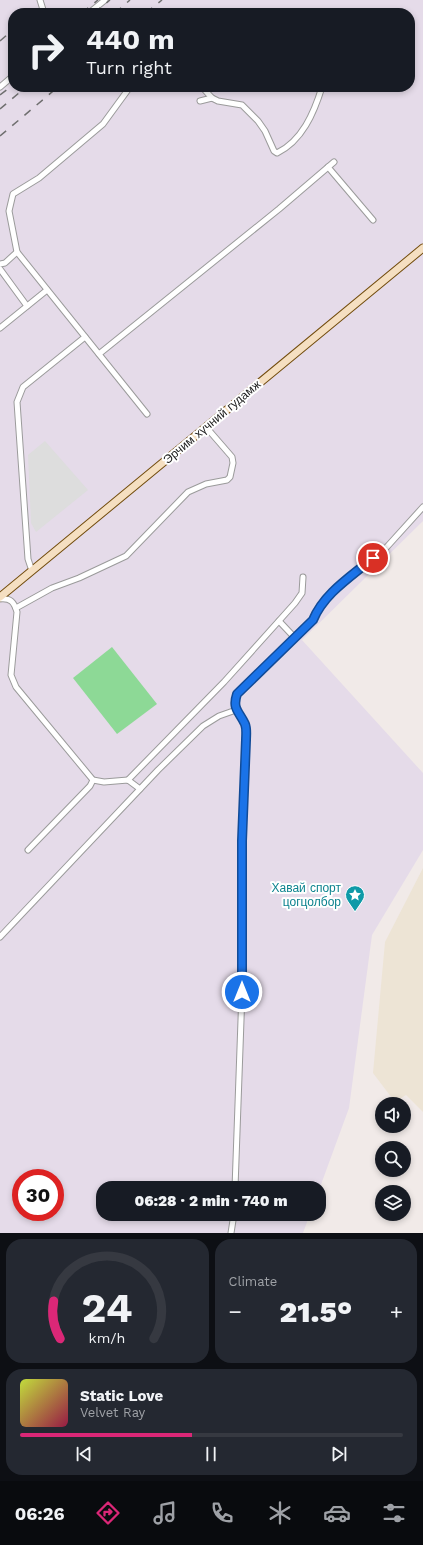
<!DOCTYPE html>
<html lang="en">
<head>
<meta charset="utf-8">
<style>
	body { margin:0; font-family:"Work Sans",sans-serif; background:#242831; color:#f1f3f6; height:100vh; display:flex; flex-direction:column; font-size:15px; white-space:nowrap }
	* { box-sizing:border-box; margin:0 }
	p { font-size:13px; color:#9ea1a6 }
	.icon { flex:none; width:22px; height:22px; fill:none; stroke:currentColor; stroke-width:2; stroke-linecap:round; stroke-linejoin:round }
	.map { position:relative; height:1233px; overflow:hidden }
	.side { display:flex; flex-direction:column; gap:6px; padding:6px; background:#0d0f14; flex:1 }
	.side>* { flex:none }
	.guide { position:absolute; left:8px; top:8px; width:407px; height:84px; border-radius:16px; box-shadow:0 2px 6px #0003; background:#171b24; color:#f1f3f6; overflow:hidden }
	.fabs { position:absolute; left:375px; top:1097px; display:grid; gap:8px }
	.fabs a { display:grid; place-items:center; width:36px; height:36px; border-radius:50%; background:#171b24; box-shadow:0 2px 6px #0003; font-size:20px }
	.speed { position:absolute; left:12px; top:1169px; display:flex; gap:8px; font-size:20px; font-weight:700; text-align:center }
	.speed>* { display:grid; place-content:center; width:52px; height:52px; border-radius:50%; background:#171b24; box-shadow:0 2px 6px #0003; line-height:1 }
	.speed .limit { border:6px solid #d22; background:#fff; color:#111 }
	.pin { position:absolute; display:grid; place-items:center; width:34px; height:34px; color:#fff; margin:-17px; border:2px solid #fff; border-radius:50%; box-shadow:0 1px 4px #0007 }
	.me { position:absolute; width:44px; margin:-22px; rotate:0deg; stroke-linejoin:round; filter:drop-shadow(0 0 3px #0008) }
	.turn { display:flex; align-items:center; gap:14px; height:84px; padding:0 12px; font-size:18px }
	.turn .icon { width:52px; height:52px; stroke-width:2.5 }
	.turn b { display:block; font-size:28px; line-height:34px }
	.big { font-size:30px; font-weight:800; line-height:1.1 }
	.side .tile { flex:1; display:flex; flex-direction:column; justify-content:center; gap:6px; min-width:0; padding:0 14px; border-radius:16px; background:#242831 }
	.side .dial { align-items:center; gap:0 }
	.dial svg { height:104px; overflow:visible; fill:none; stroke:#363941; stroke-width:7; stroke-linecap:round; text-anchor:middle }
	.dial text { fill:#f1f3f6; stroke:none }
	.song { display:flex; align-items:center; gap:12px }
	.cover { width:48px; height:48px; border-radius:6px; background:linear-gradient(135deg,hsl(70 70% 55%),hsl(340 70% 35%)) }
	.played { height:4px; border-radius:2px; background:linear-gradient(90deg,#db2777 45%,#363941 45%) }
	.keys { display:flex; justify-content:space-around; direction:ltr }
	.heat { display:flex; justify-content:space-between; align-items:center; font-size:22px; direction:ltr }
	.side .tiles { flex:1; display:grid; gap:6px; grid-template-columns:1fr 1fr }
	.tile:last-child { grid-column:span 2 }
	.trip { position:absolute; left:96px; top:1181px; width:230px; height:40px; border-radius:16px; background:#171b24; box-shadow:0 2px 6px #0003; font-weight:800; line-height:40px; text-align:center }
	.menu { display:flex; height:64px; justify-content:space-around; align-items:center; background:#090b0e; color:#9ea1a6 }
	.menu .icon { width:28px; height:28px }
	.menu .current { color:#db2777 }
	.menu b { font-size:18px; color:#f1f3f6 }
	.map>svg:first-child { display:block }
</style>
</head>
<body>
<div class="map">
<svg width="423" height="1233" viewBox="0 0 423 1233">
	<rect width="100%" height="100%" fill="#f1eae8"/>
	<path fill="#e5dbe9" fill-rule="evenodd" d="M0,0H423V521L302,640L423,773V850L372,935L349,1108L319,1190V1188H103V1214H310L303,1233H0ZM13,13H410V87H13ZM21,1178H55V1212H21Z"/>
	<polygon fill="#ede4d5" points="423,868 423,1112 406,1095 395,1102 373,1073 385,942"/>
	<polygon fill="#8dd996" points="112,647 157,704 117,734 73,678"/>
	<polygon fill="#ddd" points="45,441 88,490 36,532 31,523 28,455"/>
	<g fill="none" stroke-linecap="round" stroke-linejoin="round">
		<defs>
			<g id="street">
				<polyline points="40,0 44,13"/>
				<polyline points="89,13 105,0"/>
				<polyline points="0,87 13,76"/>
				<polyline points="130,87 103,124 39,178 13,194 9,211 17,252 147,414"/>
				<polyline points="202,87 212,98"/>
				<path d="M200,101L212,98L218,101L242,105L258,121L265,131L274,151L277,153C302,141 314,113 322,87"/>
				<polyline points="328,167 373,220"/>
				<polyline points="0,264 5,263 17,252"/>
				<polyline points="0,269 27,306"/>
				<polyline points="0,328 47,290"/>
				<polyline points="99,354 279,209 334,162"/>
				<polyline points="32,571 28,559 17,402 23,387 85,337"/>
				<path d="M0,599C11,598 14,602 17,612L11,675L16,687L93,780L104,782L128,780L140,789"/>
				<polyline points="16,608 52,588 79,578 126,556 188,492 206,484 227,480 230,477 233,463 232,457 206,427"/>
				<polyline points="279,621 295,638"/>
				<polyline points="128,780 224,682 295,603 302,593 303,577"/>
				<polyline points="28,850 90,786 93,780"/>
				<path d="M0,937L158,770L203,726L219,716L236,710L235,702L237,694L309,624C316,616 319,606 327,597L385,549L423,507"/>
				<polyline points="235,1188 242,992 242,841 246,740 246,726 236,710"/>
				<polyline points="231,1233 234,1214"/>
			</g>
			<polyline id="secondary" points="0,597 423,248"/>
		</defs>
		<use href="#street" stroke="#9b9b9b" stroke-width="7"/>
		<use href="#secondary" stroke="#724c0d" stroke-width="9"/>
		<use href="#street" stroke="#fff" stroke-width="5"/>
		<use href="#secondary" stroke="#f5dfc1" stroke-width="7"/>
		<g stroke="#6f6f6f" stroke-width="1.5" stroke-dasharray="8 8" stroke-linecap="butt">
			<polyline points="82,13 98,0"/>
			<polyline points="94,13 110,0"/>
			<polyline points="115,13 130,0"/>
			<polyline points="146,13 162,0"/>
			<polyline points="0,41 8,34"/>
			<polyline points="0,95 13,85"/>
			<polyline points="0,109 26,87"/>
			<polyline points="0,136 58,87"/>
		</g>
	</g>
	<g fill="none" stroke-linecap="round" stroke-linejoin="round">
		<defs>
			<path id="route" d="M242,992V841L246,740C246,735 247,729 245,724C239,711 232,709 237,694L313,620C324,593 352,576 373,558"/>
		</defs>
		<use href="#route" stroke="#114b97" stroke-width="10"/>
		<use href="#route" stroke="#1a73e8" stroke-width="7"/>
	</g>
	<defs>
		<symbol id="sight-pin" viewBox="-11 -11 22 30"><path d="M0 17L-7.5 6A9.5 9.5 0 1 1 7.5 6Z" fill="#0f9aa8" stroke="#fff"/><path d="M0-6L1.8-2.2L6-1.7L2.9 1.2L3.7 5.4L0 3.3L-3.7 5.4L-2.9 1.2L-6-1.7L-1.8-2.2Z" fill="#fff"/></symbol>
	</defs>
	<g fill-rule="evenodd">
		<use href="#sight-pin" x="344" y="884" width="22" height="30"/>
	</g>
	<g text-anchor="middle" stroke-width="4" stroke-linejoin="round" paint-order="stroke">
		<g font-size="12" fill="#212121" stroke="#fff">
			<text transform="translate(212 422) rotate(-40)" y="4">Эрчим хүчний гудамж</text>
		</g>
		<g font-size="12" fill="#0d838f" stroke="#fff" text-anchor="end">
			<text x="341" y="892">Хавай спорт<tspan x="341" dy="14">цогцолбор</tspan></text>
		</g>
	</g>
</svg>
<div class="fabs">
<a><svg class="icon" aria-label="sound" viewBox="0 0 24 24"><path d="M4 9h4l5-4v14l-5-4H4zM17 9q2 3 0 6"/></svg></a>
<a><svg class="icon" aria-label="search" viewBox="0 0 24 24"><circle cx="10" cy="10" r="6"/><path d="M15 15l6 6"/></svg></a>
<a><svg class="icon" aria-label="layers" viewBox="0 0 24 24"><path d="M12 4l9 5-9 5-9-5zM3 14l9 5 9-5"/></svg></a>
</div>
<div class="speed"><div class="limit">30</div></div>
<div class="pin" style="left:373px;top:558px;background:#d93025"><svg class="icon" aria-label="arrive" viewBox="0 0 24 24"><path d="M6 21V4h12l-3 4 3 4H6"/></svg></div>
<svg class="me" style="left:242px;top:992px" viewBox="-20 -20 40 40"><circle r="17" fill="#1a73e8" stroke="#fff" stroke-width="3"/><path d="M0-11L8 9 0 5-8 9z" fill="#fff"/></svg>
<div class="trip">06:28 · 2 min · 740 m</div>
<div class="guide">
<div class="turn"><svg class="icon" aria-label="right" viewBox="0 0 24 24"><path d="M7 20v-9h11M14 6l5 5-5 5"/></svg><div><b>440 m</b>Turn right</div></div>
</div>
</div>
<section class="side">
<div class="tiles">
<div class="tile dial"><svg viewBox="0 0 100 80">
<path d="M14 69A42 42 0 1 1 86 69"/>
<path d="M14 69A42 42 0 0 1 9 40" stroke="#db2777"/>
<text x="50" y="56" font-size="32" font-weight="700">24</text>
<text x="50" y="72" font-size="11">km/h</text>
</svg></div>
<div class="tile"><p>Climate</p>
<div class="heat"><a>−</a><b class="big">21.5°</b><a>+</a></div>
</div>
<div class="tile">
<div class="song"><i class="cover"></i><div><b>Static Love</b><p>Velvet Ray</p></div></div>
<div class="played"></div>
<div class="keys"><svg class="icon" aria-label="previous" viewBox="0 0 24 24"><path d="M18 5L8 12l10 7zM5 5v14"/></svg><svg class="icon" aria-label="pause" viewBox="0 0 24 24"><path d="M8 5v14M16 5v14"/></svg><svg class="icon" aria-label="next" viewBox="0 0 24 24"><path d="M6 5l10 7-10 7zM19 5v14"/></svg></div>
</div>
</div>
</section>
<nav class="menu">
<b>06:26</b>
<svg class="icon current" aria-label="directions" viewBox="0 0 24 24"><path d="M12 3l9 9-9 9-9-9zM9 14v-3h6M13 9l2 2-2 2"/></svg>
<svg class="icon" aria-label="music" viewBox="0 0 24 24"><path d="M9 18V5l10-2v13"/><circle cx="6" cy="18" r="3"/><circle cx="16" cy="16" r="3"/></svg>
<svg class="icon" aria-label="phone" viewBox="0 0 24 24"><path d="M5 4h4l2 5-3 2q2 4 5 5l2-3 5 2v4C11 20 4 13 5 4z"/></svg>
<svg class="icon" aria-label="climate" viewBox="0 0 24 24"><path d="M12 3v18M4 7l16 10M4 17L20 7"/></svg>
<svg class="icon" aria-label="car" viewBox="0 0 24 24"><path d="M5 17H2v-5l4-1 3-4h7l3 4 3 1v5h-3M9 17h6M6 11h13"/><circle cx="7" cy="17" r="2"/><circle cx="17" cy="17" r="2"/></svg>
<svg class="icon" aria-label="filters" viewBox="0 0 24 24"><path d="M4 7h16M4 17h16"/><circle cx="9" cy="7" r="2"/><circle cx="15" cy="17" r="2"/></svg>
</nav>
</body>
</html>
